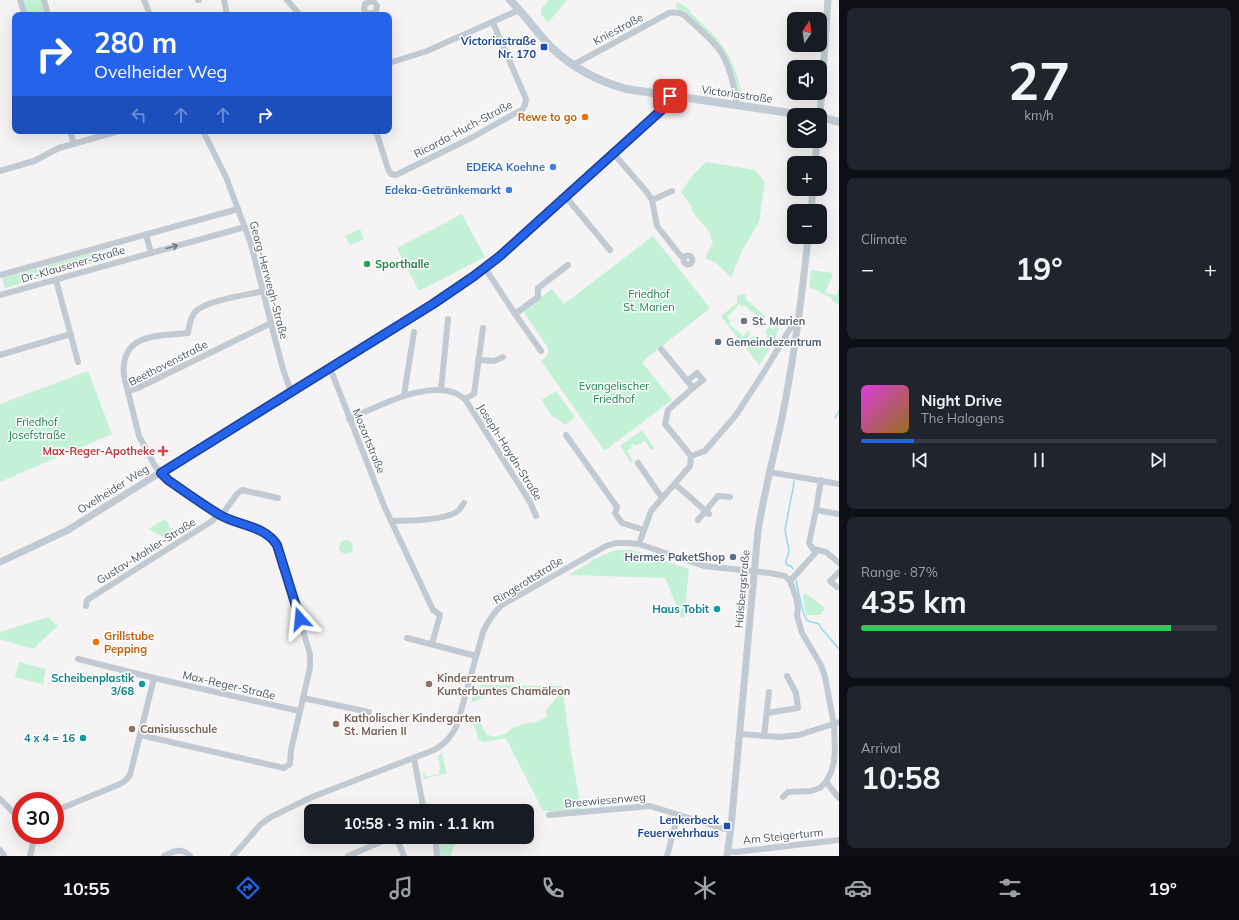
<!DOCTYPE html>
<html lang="en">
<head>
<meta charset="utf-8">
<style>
	body { margin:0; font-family:Mulish,sans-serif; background:#20242c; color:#f1f3f6; height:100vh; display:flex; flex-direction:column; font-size:15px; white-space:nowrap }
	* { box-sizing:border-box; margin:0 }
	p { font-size:13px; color:#9ea1a6 }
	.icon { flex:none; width:22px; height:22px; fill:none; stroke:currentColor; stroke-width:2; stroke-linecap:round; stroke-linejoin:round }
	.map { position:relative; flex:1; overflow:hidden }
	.drawer { display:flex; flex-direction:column; gap:8px; padding:8px; background:#0d0f14; width:400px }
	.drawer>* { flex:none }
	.hud { position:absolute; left:12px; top:12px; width:380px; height:122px; border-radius:8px; box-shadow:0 4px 16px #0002; background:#2563eb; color:#fff; overflow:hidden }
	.needle { width:26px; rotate:13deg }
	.fabs { position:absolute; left:787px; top:12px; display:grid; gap:8px }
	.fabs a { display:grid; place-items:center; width:40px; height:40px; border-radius:8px; background:#171b24; box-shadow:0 4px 16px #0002; font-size:20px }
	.speed { position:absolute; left:12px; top:792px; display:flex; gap:8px; font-size:20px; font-weight:700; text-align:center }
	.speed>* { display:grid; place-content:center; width:52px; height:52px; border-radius:50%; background:#171b24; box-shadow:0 4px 16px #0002; line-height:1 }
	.speed .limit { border:6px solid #d22; background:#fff; color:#111 }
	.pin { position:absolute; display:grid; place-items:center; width:34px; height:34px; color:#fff; margin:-17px; border-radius:8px; box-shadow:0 2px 6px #0006 }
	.me { position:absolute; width:44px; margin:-22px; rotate:342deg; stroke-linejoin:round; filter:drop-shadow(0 0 3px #0008) }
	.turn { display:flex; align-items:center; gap:14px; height:84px; padding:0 16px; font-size:18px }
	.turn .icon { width:52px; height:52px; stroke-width:2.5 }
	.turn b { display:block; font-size:28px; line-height:34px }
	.lanes { display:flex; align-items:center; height:38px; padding:0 16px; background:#0003; justify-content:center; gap:20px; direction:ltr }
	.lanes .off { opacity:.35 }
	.big { font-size:30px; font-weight:700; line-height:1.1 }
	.drawer .tile { flex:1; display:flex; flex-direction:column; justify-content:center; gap:6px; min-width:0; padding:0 14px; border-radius:8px; background:#20242c }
	.drawer .dial { align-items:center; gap:0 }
	.dial b { font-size:52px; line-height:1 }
	.song { display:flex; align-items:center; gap:12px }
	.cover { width:48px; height:48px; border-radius:6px; background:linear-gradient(135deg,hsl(300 70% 55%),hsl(40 70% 35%)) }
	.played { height:4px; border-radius:2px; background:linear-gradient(90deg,#2563eb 15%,#363941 15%) }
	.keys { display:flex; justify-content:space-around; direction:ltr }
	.heat { display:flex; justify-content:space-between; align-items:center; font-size:22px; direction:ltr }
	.charge { height:6px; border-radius:3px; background:linear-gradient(90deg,#34c759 87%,#363941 0) }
	.trip { position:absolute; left:304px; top:804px; width:230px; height:40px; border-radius:8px; background:#171b24; box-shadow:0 4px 16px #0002; font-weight:700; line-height:40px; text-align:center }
	.tab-bar { display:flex; height:64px; justify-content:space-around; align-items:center; background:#090b0e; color:#9ea1a6 }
	.tab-bar .icon { width:28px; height:28px }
	.tab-bar .on { color:#2563eb }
	.tab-bar b { font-size:18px; color:#f1f3f6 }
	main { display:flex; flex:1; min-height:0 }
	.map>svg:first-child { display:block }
</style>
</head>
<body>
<main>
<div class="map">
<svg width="839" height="856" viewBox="0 0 839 856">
	<rect width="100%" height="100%" fill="#f5f3f3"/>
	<g fill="#c3f1d5">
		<polygon points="22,0 41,0 45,15 27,15"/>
		<polygon points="549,0 567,0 548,23 541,14 541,9"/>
		<path d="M678,2L689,9L691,13C703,25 716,36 725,49C734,63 738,80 743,95L747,99L741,98L726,58L684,12L677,9L675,4Z"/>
		<polygon points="706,162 755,170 765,182 759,222 742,251 731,277 716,263 705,258 713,242 708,230 691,210 692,207 681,192 692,176"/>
		<polygon points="462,214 485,257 419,291 397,248"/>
		<polygon points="360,229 364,239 350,245 345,236"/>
		<path d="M653,236L710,308L642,362L672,400L607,449L604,450L541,361C546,357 550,355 548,348L523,311L552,289L564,304Z"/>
		<polygon points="96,252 99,261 5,288 2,278"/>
		<polygon points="811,270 832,273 832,277 825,292 836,296 839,289 839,305 833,301 831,298 809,287"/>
		<polygon points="743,294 747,295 745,298 766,317 757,326 754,324 759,318 744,305 742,307 739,304 727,318 731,321 729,324 743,336 748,331 751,334 742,344 721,316 737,303 737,296"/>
		<polygon points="776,326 779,329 773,343 768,339 765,331 769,327 773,330"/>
		<polygon points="754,336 770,348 759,365 744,346 752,337"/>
		<polygon points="88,371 112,434 0,482 0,404"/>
		<polygon points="556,391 575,417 566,425 552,416 541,400"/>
		<polygon points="642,430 654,448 651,450 645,441 638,445 637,444 635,446 633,443 631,445 632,448 627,451 633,461 631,463 620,446"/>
		<polygon points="165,519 169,525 172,534 166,538 148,529"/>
		<circle cx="346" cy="547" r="7"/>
		<path d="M617,550H633L689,569L684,618L681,617L665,578L569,575C584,566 599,555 617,550Z"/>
		<polygon points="805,593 825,608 821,615 806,615 803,596"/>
		<polygon points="48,617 58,626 33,649 0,639 0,632"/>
		<polygon points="19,662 46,669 43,684 15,677"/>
		<polygon points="482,685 562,686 570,745 581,810 568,811 543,811 506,738 484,742 478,739 476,728 471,723 479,720 486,734 494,737 505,734 511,729 529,722 533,723 547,717 546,710 558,696 553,691 496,691 490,695 471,703 475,688"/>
		<polygon points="442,753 447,773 424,779 422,773 425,773 426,777 439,774 439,770 440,769 438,756"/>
		<polygon points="436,837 460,837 453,848 451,856 438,856"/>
	</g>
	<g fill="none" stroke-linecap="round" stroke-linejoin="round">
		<g stroke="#90daee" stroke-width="1.5">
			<polyline points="835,418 839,411"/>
			<polyline points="793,569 792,567 786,564 786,561 789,551 785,530 791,498 793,490 794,481"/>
			<path d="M796,580C798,589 802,614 807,620C810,623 815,622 819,624L821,628L839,649"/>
		</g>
		<g stroke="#c1cad2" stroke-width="6">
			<polyline points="20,0 25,15"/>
			<polyline points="44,0 48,15"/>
			<polyline points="144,0 150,15"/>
			<polyline points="198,0 199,0"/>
			<polyline points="224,0 227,15"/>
			<polyline points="287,0 300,15"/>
			<polyline points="370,0 374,2 377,6 376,11 372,14 366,13 364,9 365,4 371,1"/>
			<polyline points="389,63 427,51 519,10"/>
			<path d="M573,65L669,13C675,12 679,12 684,15C696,26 708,36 718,48C729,62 735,88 737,105"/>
			<polyline points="70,131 74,144"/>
			<polyline points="203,131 226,177 251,244 273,331 283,369 291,392"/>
			<polyline points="376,131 388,169 391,174 396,175 473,137 523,109 525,105 526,99 493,23"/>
			<polyline points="613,153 646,191 652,200 657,226 680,255 684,258"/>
			<polyline points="0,171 34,161 59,148 119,131"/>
			<polyline points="566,197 610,250"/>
			<polyline points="652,200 672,191"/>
			<polyline points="146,234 151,253"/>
			<circle cx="688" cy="260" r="4.5"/>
			<polyline points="485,268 515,314 541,351"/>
			<polyline points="0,275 238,209"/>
			<polyline points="56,280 78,362"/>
			<polyline points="0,295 245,227"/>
			<polyline points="515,314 538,297 538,288 568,265"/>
			<polyline points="661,349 693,388 668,410 665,424 691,456"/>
			<polyline points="0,355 71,334"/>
			<polyline points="478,360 494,361 503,357"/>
			<polyline points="330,368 385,508 433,610 440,615 432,644"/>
			<polyline points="687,381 697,373 703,380 693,388"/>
			<polyline points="441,390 448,319"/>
			<polyline points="129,391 138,388 271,323"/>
			<polyline points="404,395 414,332"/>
			<polyline points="465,399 474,394 483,328"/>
			<path d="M349,419C377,407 425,381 455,393C458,394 462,397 465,399L530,502L536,516"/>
			<polyline points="566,435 617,507 615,513 622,523 644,530"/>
			<polyline points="638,463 662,498"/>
			<polyline points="769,472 839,484"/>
			<polyline points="675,484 709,514"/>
			<polyline points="816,510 821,480"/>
			<polyline points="839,514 816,510 809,543 813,549 826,552 839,563"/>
			<polyline points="221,516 237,494 242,490 278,498"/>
			<polyline points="698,520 718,496 730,497"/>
			<path d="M391,521C406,521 448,521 459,510C461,508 462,505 464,503"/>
			<polyline points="639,544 651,511 690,466 691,456 705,451 736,415 764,372 791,327 797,326"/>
			<polyline points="790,581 818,550"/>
			<polyline points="837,587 830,581 839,572"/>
			<polyline points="86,606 87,600 212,521 218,514"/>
			<polyline points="407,638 476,656"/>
			<polyline points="78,659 154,678 299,711"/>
			<polyline points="303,698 369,712"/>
			<polyline points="767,713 798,708 796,693 787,676"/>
			<polyline points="739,734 780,737 799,735 839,722"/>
			<path d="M140,735L284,768L290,764L291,750L310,668V654L277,545C264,525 239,526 220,515C202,504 185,492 168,480L155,466L139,436L124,376C120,333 157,336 188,333C189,326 190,318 195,312C206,300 247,295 264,291"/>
			<polyline points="764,736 769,692"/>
			<polyline points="414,758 424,811"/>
			<polyline points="826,782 839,798"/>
			<polyline points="0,799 13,812 21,815"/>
			<polyline points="55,811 120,784 125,781 130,775 154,678"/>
			<polyline points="549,815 650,806 731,831"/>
			<polyline points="399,844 404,856"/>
			<polyline points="436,846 437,856"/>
			<polyline points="0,850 4,855"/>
			<polyline points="728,851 735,852 839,840"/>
			<polyline points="30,856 35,835"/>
			<path d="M164,856C173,851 183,847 190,856"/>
			<path d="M233,856L261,824L271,817L312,797L434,750C446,743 451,737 457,725L483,632C488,621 493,613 502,605L606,546L616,543H627L639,544L704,566L770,573L785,576L790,581L796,597L798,608L797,616L802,633L821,665L825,677L834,725L835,749L834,762L831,772L826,782L820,788L811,791L788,792L783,797"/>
			<polyline points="348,856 392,837"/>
			<polyline points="667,856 678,815"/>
		</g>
		<g stroke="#c1cad2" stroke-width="7">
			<polyline points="820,115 828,0"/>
			<polyline points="815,163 817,141"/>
			<polyline points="811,211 813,189"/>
			<polyline points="0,562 68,530 458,287 485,268 512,246 667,105 670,96"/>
			<path d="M727,856L731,827L758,531C764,492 774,455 782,418C794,358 802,297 808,237"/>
		</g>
		<g stroke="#c1cbd6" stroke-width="8">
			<path d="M510,0C525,15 537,33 552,48C574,69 598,81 626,89L804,115"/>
			<polyline points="820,117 839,122"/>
		</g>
	</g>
	<defs><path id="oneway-shaft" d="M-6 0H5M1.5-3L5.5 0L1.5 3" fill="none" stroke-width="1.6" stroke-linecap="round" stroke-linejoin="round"/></defs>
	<use stroke="#6e7983" href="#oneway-shaft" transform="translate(172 247) rotate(-15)"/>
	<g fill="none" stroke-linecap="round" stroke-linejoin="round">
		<defs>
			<path id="route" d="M300,619L277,545C264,525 239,526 220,515C202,504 185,492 168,480L161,473L433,304L474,276L500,256L667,105L670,96"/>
		</defs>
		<use href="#route" stroke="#184099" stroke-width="10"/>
		<use href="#route" stroke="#2563eb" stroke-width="7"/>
	</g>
	<g fill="#1a4fb4" stroke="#fff" stroke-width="1.5">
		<rect x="540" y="43" width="8" height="8" rx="2"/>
		<rect x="723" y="822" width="8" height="8" rx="2"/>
	</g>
	<g fill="#e8710a" stroke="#fff" stroke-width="1.5">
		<circle cx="585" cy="117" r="4"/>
		<circle cx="96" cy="642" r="4"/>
	</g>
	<g fill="#3f7fe0" stroke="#fff" stroke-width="1.5">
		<circle cx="553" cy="167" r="4"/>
		<circle cx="509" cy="190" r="4"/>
	</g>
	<circle fill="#2e9e5b" stroke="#fff" stroke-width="1.5" cx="367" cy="264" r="4"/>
	<circle fill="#6b7280" stroke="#fff" stroke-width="1.5" cx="744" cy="321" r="4"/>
	<g fill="#5c6f8a" stroke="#fff" stroke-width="1.5">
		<circle cx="718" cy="342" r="4"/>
		<circle cx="733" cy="557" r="4"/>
	</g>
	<path fill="#e0444e" stroke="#fff" stroke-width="1.5" d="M161 445h4v4h4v4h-4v4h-4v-4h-4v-4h4z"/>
	<g fill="#0f9aa8" stroke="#fff" stroke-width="1.5">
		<circle cx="717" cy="609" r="4"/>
		<circle cx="142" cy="684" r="4"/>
		<circle cx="83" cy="738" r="4"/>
	</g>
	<g fill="#8d6e63" stroke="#fff" stroke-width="1.5">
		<circle cx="429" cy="684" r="4"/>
		<circle cx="336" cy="724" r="4"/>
		<circle cx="132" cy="729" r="4"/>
	</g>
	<g text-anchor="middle" stroke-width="3" stroke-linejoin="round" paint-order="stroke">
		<g font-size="11" fill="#4a5661" stroke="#fff">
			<text transform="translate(618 29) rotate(-28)" y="4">Kniestraße</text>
			<text transform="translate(737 94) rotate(8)" y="4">Victoriastraße</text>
			<text transform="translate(463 129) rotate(-28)" y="4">Ricarda-Huch-Straße</text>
			<text transform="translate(73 264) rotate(-16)" y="4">Dr.-Klausener-Straße</text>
			<text transform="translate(269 280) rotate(75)" y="4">Georg-Herwegh-Straße</text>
			<text transform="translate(168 363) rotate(-27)" y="4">Beethovenstraße</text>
			<text transform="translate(369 441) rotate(68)" y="4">Mozartstraße</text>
			<text transform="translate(510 452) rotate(58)" y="4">Joseph-Haydn-Straße</text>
			<text transform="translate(113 489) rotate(-32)" y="4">Ovelheider Weg</text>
			<text transform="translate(146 551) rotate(-32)" y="4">Gustav-Mahler-Straße</text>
			<text transform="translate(528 580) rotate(-32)" y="4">Ringerottstraße</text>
			<text transform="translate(742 589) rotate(-85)" y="4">Hülsbergstraße</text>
			<text transform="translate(229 685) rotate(13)" y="4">Max-Reger-Straße</text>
			<text transform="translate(605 800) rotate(-5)" y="4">Breewiesenweg</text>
			<text transform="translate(783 836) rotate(-6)" y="4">Am Steigerturm</text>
		</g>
		<g font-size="11" font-weight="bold" fill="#164399" stroke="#fff" text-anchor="end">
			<text x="536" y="45">Victoriastraße<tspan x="536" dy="13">Nr. 170</tspan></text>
			<text x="719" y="824">Lenkerbeck<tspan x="719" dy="13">Feuerwehrhaus</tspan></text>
		</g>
		<g font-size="11" font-weight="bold" fill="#c56008" stroke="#fff" text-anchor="end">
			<text x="577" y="121">Rewe to go</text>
			<text x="104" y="640" text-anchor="start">Grillstube<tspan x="104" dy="13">Pepping</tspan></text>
		</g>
		<g font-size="11" font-weight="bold" fill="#366cbe" stroke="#fff" text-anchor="end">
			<text x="545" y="171">EDEKA Koehne</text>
			<text x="501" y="194">Edeka-Getränkemarkt</text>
		</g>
		<g font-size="11" font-weight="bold" fill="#27864d" stroke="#fff" text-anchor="start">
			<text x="375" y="268">Sporthalle</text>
		</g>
		<g font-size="11" fill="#17864f" stroke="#fff">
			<text x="649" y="298">Friedhof<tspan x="649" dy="13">St. Marien</tspan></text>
			<text x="614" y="390">Evangelischer<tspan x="614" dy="13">Friedhof</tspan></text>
			<text x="37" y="426">Friedhof<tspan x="37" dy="13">Josefstraße</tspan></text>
		</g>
		<g font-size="11" font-weight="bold" fill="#5b616d" stroke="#fff" text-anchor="start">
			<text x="752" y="325">St. Marien</text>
		</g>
		<g font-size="11" font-weight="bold" fill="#4e5e75" stroke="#fff" text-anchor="start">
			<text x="726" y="346">Gemeindezentrum</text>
			<text x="725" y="561" text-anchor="end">Hermes PaketShop</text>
		</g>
		<g font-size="11" font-weight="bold" fill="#be3a42" stroke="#fff" text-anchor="end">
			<text x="155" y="455">Max-Reger-Apotheke</text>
		</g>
		<g font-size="11" font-weight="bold" fill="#0d838f" stroke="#fff" text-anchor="end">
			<text x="709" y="613">Haus Tobit</text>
			<text x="134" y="682">Scheibenplastik<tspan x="134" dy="13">3/68</tspan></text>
			<text x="75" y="742">4 x 4 = 16</text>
		</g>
		<g font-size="11" font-weight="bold" fill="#785e54" stroke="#fff" text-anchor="start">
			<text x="437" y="682">Kinderzentrum<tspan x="437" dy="13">Kunterbuntes Chamäleon</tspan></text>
			<text x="344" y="722">Katholischer Kindergarten<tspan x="344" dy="13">St. Marien II</tspan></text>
			<text x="140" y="733">Canisiusschule</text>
		</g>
	</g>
</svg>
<div class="fabs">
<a><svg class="needle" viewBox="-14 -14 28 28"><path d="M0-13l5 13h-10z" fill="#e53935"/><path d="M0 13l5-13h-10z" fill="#9ea1a6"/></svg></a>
<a><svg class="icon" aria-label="sound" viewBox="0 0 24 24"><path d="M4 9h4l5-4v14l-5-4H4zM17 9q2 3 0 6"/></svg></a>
<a><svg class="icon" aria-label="layers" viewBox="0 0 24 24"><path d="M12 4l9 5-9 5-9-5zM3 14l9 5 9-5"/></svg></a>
<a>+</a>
<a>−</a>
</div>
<div class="speed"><div class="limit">30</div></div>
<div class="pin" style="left:670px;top:96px;background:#d93025"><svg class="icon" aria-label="arrive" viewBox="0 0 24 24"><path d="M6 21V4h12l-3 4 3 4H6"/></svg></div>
<svg class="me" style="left:300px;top:619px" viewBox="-20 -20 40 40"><path d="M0-17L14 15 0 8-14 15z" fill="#2563eb" stroke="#fff" stroke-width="4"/></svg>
<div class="trip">10:58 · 3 min · 1.1 km</div>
<div class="hud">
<div class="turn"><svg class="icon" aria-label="right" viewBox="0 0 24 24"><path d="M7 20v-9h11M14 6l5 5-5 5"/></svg><div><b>280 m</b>Ovelheider Weg</div></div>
<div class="lanes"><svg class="icon off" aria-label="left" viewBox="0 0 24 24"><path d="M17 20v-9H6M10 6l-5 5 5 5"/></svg><svg class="icon off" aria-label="ahead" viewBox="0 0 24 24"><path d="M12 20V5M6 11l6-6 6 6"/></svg><svg class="icon off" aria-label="ahead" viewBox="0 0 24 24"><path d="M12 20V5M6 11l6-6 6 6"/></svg><svg class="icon" aria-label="right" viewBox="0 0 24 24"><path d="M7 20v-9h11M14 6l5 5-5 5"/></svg></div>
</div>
</div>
<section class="drawer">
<div class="tile dial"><b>27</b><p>km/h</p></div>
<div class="tile"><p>Climate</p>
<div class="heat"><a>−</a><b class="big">19°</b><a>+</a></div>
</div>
<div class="tile">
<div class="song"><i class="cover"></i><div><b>Night Drive</b><p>The Halogens</p></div></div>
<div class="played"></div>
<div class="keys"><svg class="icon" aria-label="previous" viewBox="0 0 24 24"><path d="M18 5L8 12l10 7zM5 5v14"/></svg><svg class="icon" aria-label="pause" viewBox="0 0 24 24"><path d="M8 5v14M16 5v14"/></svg><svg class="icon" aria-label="next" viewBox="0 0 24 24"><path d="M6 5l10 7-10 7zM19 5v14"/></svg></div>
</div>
<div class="tile"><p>Range · 87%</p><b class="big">435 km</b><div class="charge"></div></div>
<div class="tile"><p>Arrival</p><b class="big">10:58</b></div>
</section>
</main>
<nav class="tab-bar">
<b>10:55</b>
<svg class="icon on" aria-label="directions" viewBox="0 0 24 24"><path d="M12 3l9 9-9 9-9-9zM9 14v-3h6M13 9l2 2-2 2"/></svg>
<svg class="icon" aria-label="music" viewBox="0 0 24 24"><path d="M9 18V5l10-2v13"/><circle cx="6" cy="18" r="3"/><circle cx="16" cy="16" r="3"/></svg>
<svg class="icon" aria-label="phone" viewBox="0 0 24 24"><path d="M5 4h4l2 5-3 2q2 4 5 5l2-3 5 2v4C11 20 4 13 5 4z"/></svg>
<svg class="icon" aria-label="climate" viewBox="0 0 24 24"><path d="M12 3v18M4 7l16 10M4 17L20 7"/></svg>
<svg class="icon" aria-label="car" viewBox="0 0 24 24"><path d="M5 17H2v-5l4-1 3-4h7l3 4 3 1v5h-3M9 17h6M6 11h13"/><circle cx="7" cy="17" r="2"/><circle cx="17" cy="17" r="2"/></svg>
<svg class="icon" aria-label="filters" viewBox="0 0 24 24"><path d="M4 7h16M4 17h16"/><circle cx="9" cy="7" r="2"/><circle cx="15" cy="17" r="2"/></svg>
<b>19°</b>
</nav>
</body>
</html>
